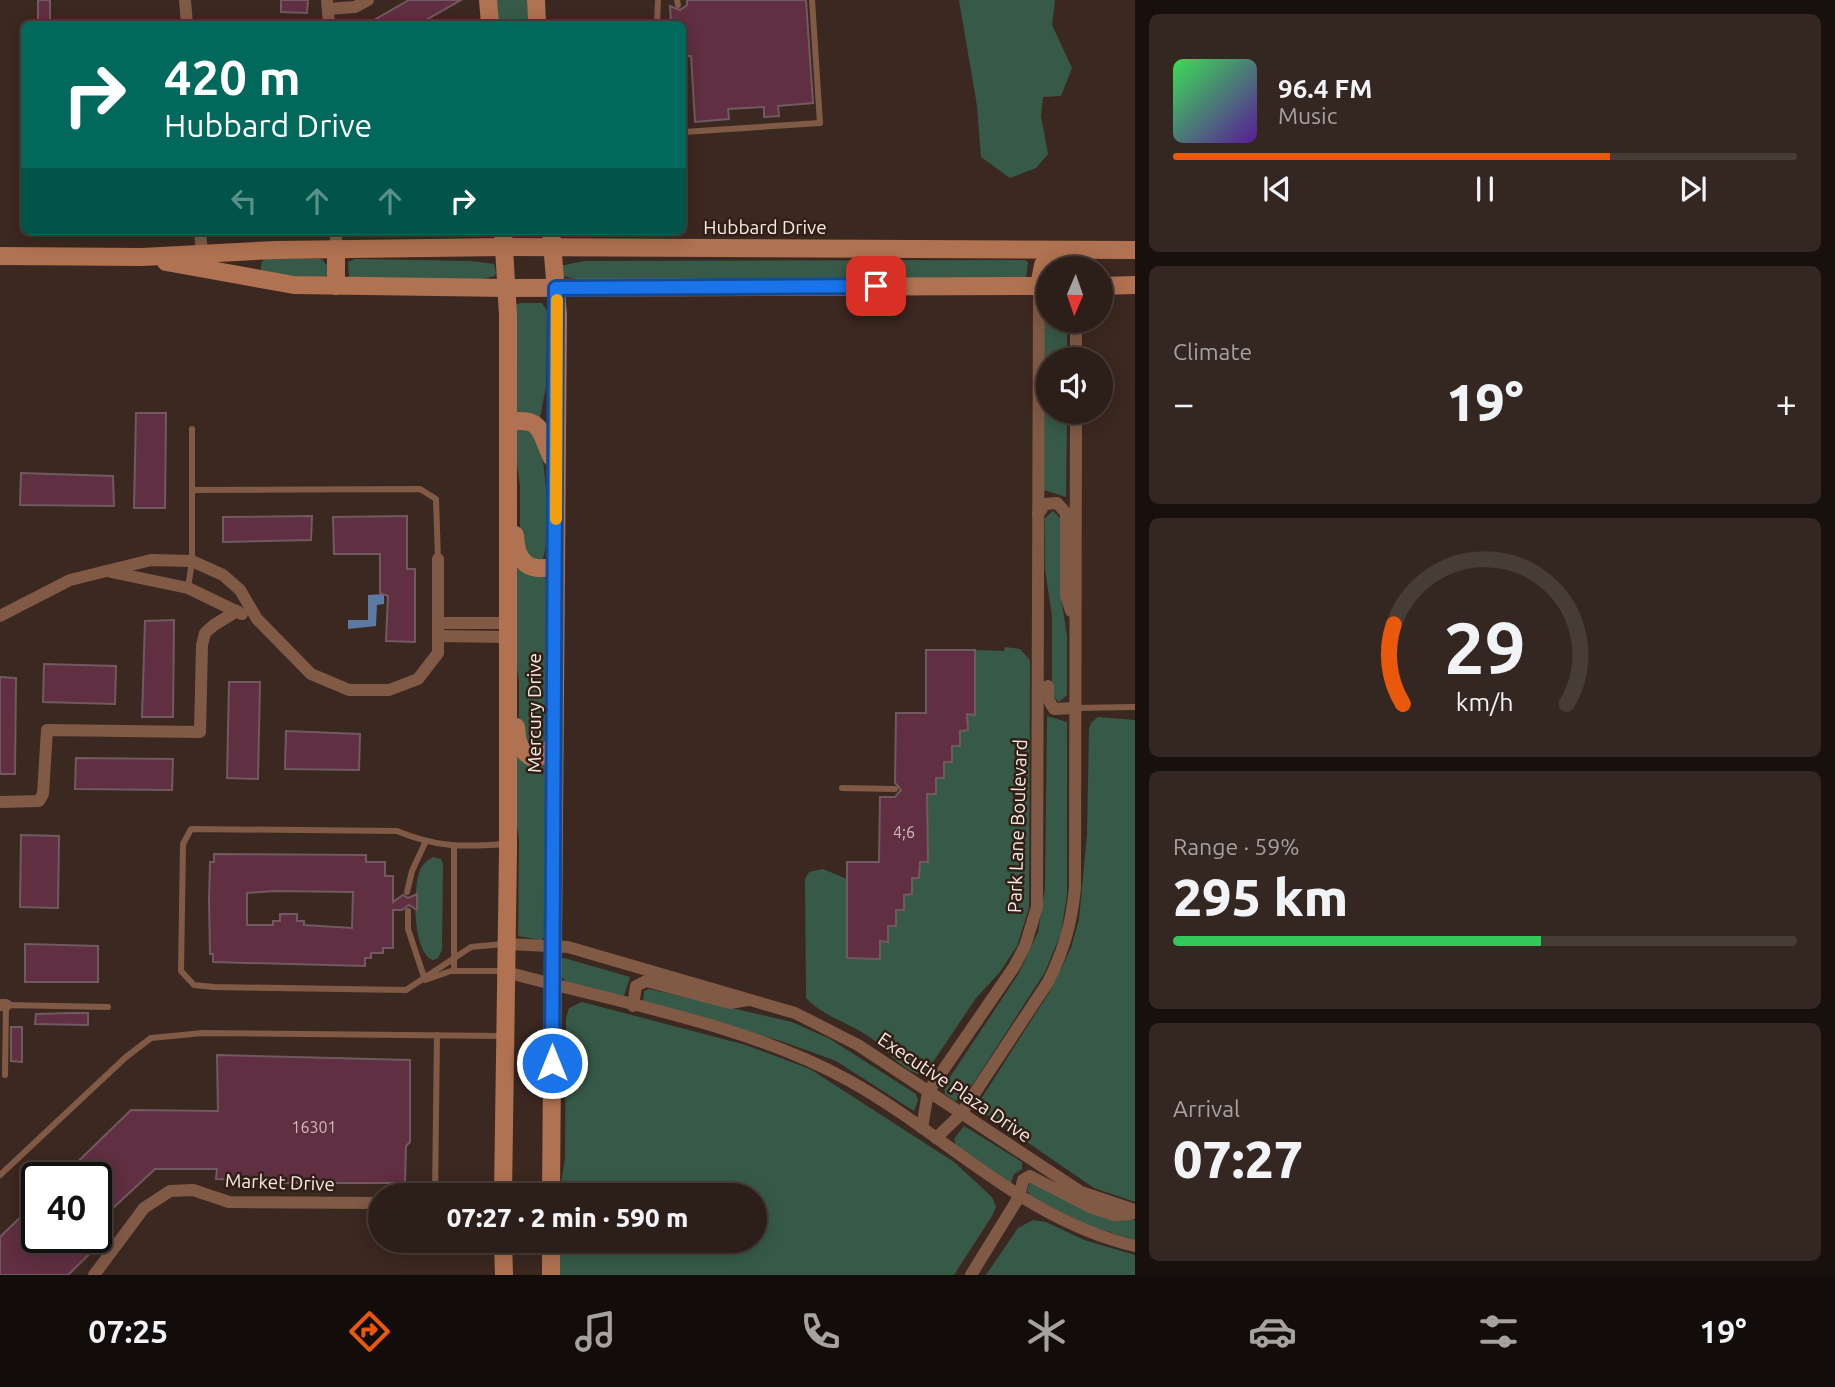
<!DOCTYPE html>
<html lang="en">
<head>
<meta charset="utf-8">
<style>
	body { margin:0; font-family:Ubuntu,sans-serif; background:#342721; color:#f1f3f6; height:100vh; display:flex; flex-direction:column; font-size:26px; white-space:nowrap }
	* { box-sizing:border-box; margin:0 }
	p { font-size:23px; color:#a6a2a2 }
	.icon { flex:none; width:38px; height:38px; fill:none; stroke:currentColor; stroke-width:2; stroke-linecap:round; stroke-linejoin:round }
	.map { position:relative; flex:1; overflow:hidden }
	.details { display:flex; flex-direction:column; gap:14px; padding:14px; background:#18100d; width:700px }
	.details>* { flex:none }
	.top-card { position:absolute; left:21px; top:21px; width:665px; height:214px; border-radius:10px; box-shadow:0 4px 18px #0003,0 0 0 2px #483c37; background:#00695c; color:#fff; overflow:hidden }
	.needle { width:46px; rotate:182deg }
	.fabs { position:absolute; left:1036px; top:256px; display:grid; gap:14px }
	.fabs a { display:grid; place-items:center; width:77px; height:77px; border-radius:50%; background:#2c1e18; box-shadow:0 4px 18px #0003,0 0 0 2px #483c37; font-size:35px }
	.speed { position:absolute; left:21px; top:1162px; display:flex; gap:14px; font-size:35px; font-weight:700; text-align:center }
	.speed>* { display:grid; place-content:center; width:91px; height:91px; border-radius:50%; background:#2c1e18; box-shadow:0 4px 18px #0003,0 0 0 2px #483c37; line-height:1 }
	.speed .limit { border:4px solid #111; border-radius:10px; background:#fff; color:#111 }
	.pin { position:absolute; display:grid; place-items:center; width:60px; height:60px; color:#fff; margin:-30px; border-radius:14px; box-shadow:0 4px 10px #0006 }
	.me { position:absolute; width:77px; margin:-38px; rotate:0deg; stroke-linejoin:round; filter:drop-shadow(0 0 5px #0008) }
	.turn { display:flex; align-items:center; gap:24px; height:147px; padding:0 28px; font-size:32px }
	.turn .icon { width:91px; height:91px; stroke-width:2.5 }
	.turn b { display:block; font-size:49px; line-height:60px }
	.lanes { display:flex; align-items:center; height:66px; padding:0 28px; background:#0003; justify-content:center; gap:35px; direction:ltr }
	.lanes .off { opacity:.35 }
	.big { font-size:52px; font-weight:800; line-height:1.1 }
	.details .widget { flex:1; display:flex; flex-direction:column; justify-content:center; gap:10px; min-width:0; padding:0 24px; border-radius:10px; background:#342721 }
	.details .dial { align-items:center; gap:0 }
	.dial svg { height:182px; overflow:visible; fill:none; stroke:#483c37; stroke-width:7; stroke-linecap:round; text-anchor:middle }
	.dial text { fill:#f1f3f6; stroke:none }
	.song { display:flex; align-items:center; gap:21px }
	.cover { width:84px; height:84px; border-radius:10px; background:linear-gradient(135deg,hsl(130 70% 55%),hsl(270 70% 35%)) }
	.played { height:7px; border-radius:4px; background:linear-gradient(90deg,#ea580c 70%,#483c37 70%) }
	.keys { display:flex; justify-content:space-around; direction:ltr }
	.heat { display:flex; justify-content:space-between; align-items:center; font-size:38px; direction:ltr }
	.charge { height:10px; border-radius:5px; background:linear-gradient(90deg,#34c759 59%,#483c37 0) }
	.trip { position:absolute; left:368px; top:1183px; width:399px; height:70px; border-radius:35px; background:#2c1e18; box-shadow:0 4px 18px #0003,0 0 0 2px #483c37; font-weight:800; line-height:70px; text-align:center }
	.tabs { display:flex; height:112px; justify-content:space-around; align-items:center; background:#120c0a; color:#a6a2a2 }
	.tabs .icon { width:49px; height:49px }
	.tabs .current { color:#ea580c }
	.tabs b { font-size:32px; color:#f1f3f6 }
	main { display:flex; flex:1; min-height:0 }
	.map>svg:first-child { display:block }
</style>
</head>
<body>
<main>
<div class="map">
<svg width="1135" height="1275" viewBox="0 0 1135 1275">
	<rect width="100%" height="100%" fill="#3b2820"/>
	<g fill="#375a48">
		<polygon points="494,0 527,0 528,24 496,24"/>
		<polygon points="959,0 1055,0 1052,25 1072,68 1061,96 1043,97 1041,116 1048,154 1036,168 1010,178 981,157 977,106"/>
		<polygon points="269,258 321,259 327,265 327,275 321,280 260,272 262,261"/>
		<polygon points="355,259 472,261 494,264 496,273 495,276 474,281 349,278 348,262"/>
		<polygon points="1025,260 1028,262 1026,279 583,280 562,276 560,266 584,261"/>
		<polygon points="1048,302 1048,320 1067,320 1067,359 1048,359 1048,411 1067,411 1066,497 1044,490 1045,306"/>
		<polygon points="520,303 542,303 547,311 546,386 540,418 514,415 515,305"/>
		<path d="M519,428L533,432C535,436 539,441 540,446C546,465 553,555 539,565L520,548V486L513,434Z"/>
		<polygon points="1053,511 1060,518 1061,597 1067,636 1067,695 1059,702 1052,695 1052,616 1045,569 1045,518"/>
		<polygon points="515,567 524,572 545,576 546,579 546,743 538,753 519,734 519,681 513,645"/>
		<path d="M1005,647L1020,649L1030,660L1029,908L1017,946L1000,972L976,998L927,1071L918,1074C897,1066 888,1050 871,1038C850,1023 824,1017 806,998L805,879L809,872L823,869L847,879L880,959V941H888V926H896V910H904V895L912,894V878H919L920,862H928L927,794L936,778H944V762L952,761V746H960V731L968,730L967,714H975V650L1004,651Z"/>
		<polygon points="1047,716 1067,722 1067,895 1061,933 1045,972 964,1098 955,1101 945,1094 944,1086 1019,973 1038,932 1045,888"/>
		<polygon points="1098,717 1135,720 1135,1202 1094,1188 986,1114 981,1099 1050,991 1071,948 1079,919 1087,835 1089,729 1091,723"/>
		<polygon points="516,756 523,761 545,764 546,767 545,936 541,940 518,936 519,840 512,797"/>
		<path d="M433,857L441,859L443,864L442,950L438,958L433,960C412,954 412,885 421,868C424,863 428,860 433,857Z"/>
		<polygon points="564,958 630,977 624,996 567,983 561,976 561,959"/>
		<polygon points="649,989 792,1022 830,1039 916,1094 918,1100 914,1111 836,1061 781,1041 643,1002 644,991"/>
		<polygon points="582,1002 746,1045 810,1069 954,1162 992,1197 996,1207 992,1216 954,1275 558,1275 558,1241 754,1241 754,1195 559,1195 565,1159 566,1018 569,1008"/>
		<polygon points="964,1126 1022,1162 1022,1169 1014,1174 1011,1183 956,1146 954,1139"/>
		<polygon points="1035,1181 1114,1219 1135,1220 1135,1240 1077,1222 1031,1196 1027,1191 1029,1184"/>
		<polygon points="1033,1220 1046,1222 1084,1240 1135,1255 1135,1275 986,1275 1018,1228"/>
	</g>
	<polygon fill="#5d7aa4" points="384,594 384,604 377,605 376,626 348,629 348,620 368,620 368,595"/>
	<g fill="#602f41" stroke="#715961" stroke-width="2" fill-rule="evenodd">
		<rect x="38" y="0" width="12" height="21"/>
		<polygon points="281,0 308,0 307,13 281,12"/>
		<polygon points="409,0 461,0 419,24 367,24"/>
		<polygon points="687,0 806,0 813,103 778,106 779,116 764,117 764,107 728,109 729,119 695,122 691,56 682,56 682,24 671,24 670,6 680,10 687,5"/>
		<polygon points="136,413 166,413 165,508 134,508"/>
		<polygon points="21,473 113,476 114,506 20,505"/>
		<polygon points="312,516 311,540 223,542 223,517"/>
		<polygon points="407,516 407,569 415,569 415,642 386,641 388,596 380,593 380,554 334,554 333,517"/>
		<polygon points="174,620 173,717 142,717 145,621"/>
		<polygon points="926,650 975,650 975,715 967,714 968,730 960,731 960,746 952,746 952,762 944,762 944,778 936,778 936,794 927,794 928,862 920,862 919,878 912,878 912,894 904,895 904,910 896,910 896,926 888,926 888,942 880,941 880,959 847,958 847,862 879,862 880,797 895,797 901,790 895,783 896,713 926,713"/>
		<polygon points="44,664 116,666 115,704 43,702"/>
		<polygon points="0,677 16,678 15,774 0,774"/>
		<polygon points="229,682 260,682 258,779 227,778"/>
		<polygon points="286,731 360,734 359,770 285,769"/>
		<polygon points="76,758 173,759 172,790 75,789"/>
		<polygon points="21,835 59,836 58,908 20,907"/>
		<path d="M214,854L366,855V862H385V876H393V902L403,895L408,898L417,894V910L409,905L402,910H393V948H383V953H371V958H365V966L213,962V954H210L209,900L210,862H214ZM275,891L353,892L352,928L304,925V921H297V914H280V921H273V925H247V893Z"/>
		<polygon points="25,944 98,946 98,982 25,982"/>
		<polygon points="71,1013 88,1013 88,1025 35,1024 36,1014"/>
		<polygon points="11,1027 22,1027 22,1062 11,1061"/>
		<polygon points="217,1055 410,1060 410,1142 406,1146 405,1183 259,1183 255,1180 216,1179 217,1169 155,1169 112,1209 112,1232 68,1275 0,1275 0,1237 37,1201 37,1237 96,1237 96,1178 61,1178 131,1110 218,1111"/>
	</g>
	<g fill="none" stroke-linecap="round" stroke-linejoin="round">
		<g stroke="#815a46" stroke-width="6">
			<polyline points="677,0 678,5"/>
			<polyline points="657,24 658,0"/>
			<polyline points="682,112 684,132 820,123 812,0"/>
			<polyline points="192,429 192,490"/>
			<polyline points="188,588 192,561 192,490 420,489 436,499 438,559"/>
			<polyline points="1075,708 1135,707"/>
			<polyline points="842,788 895,789"/>
			<polyline points="454,848 454,971"/>
			<polyline points="407,892 412,871 425,843"/>
			<polyline points="408,911 408,929 425,980 451,971 503,971"/>
			<path d="M504,944L471,947L406,990L214,987L194,985L181,971L183,844L191,829L397,831C438,848 463,847 506,844"/>
			<polyline points="5,1075 6,1005 108,1007"/>
			<polyline points="0,1175 126,1057 151,1038 203,1033 503,1036"/>
			<polyline points="435,1195 437,1035"/>
		</g>
		<g stroke="#815a46" stroke-width="12">
			<polyline points="185,0 187,24"/>
			<polyline points="327,0 329,24"/>
			<polyline points="328,9 355,7 368,0"/>
			<polyline points="200,231 202,253"/>
			<polyline points="336,231 336,249"/>
			<polyline points="1076,359 1076,320"/>
			<polyline points="1038,514 1045,504 1057,503 1066,513 1066,595 1071,611"/>
			<polyline points="111,572 188,588 242,614"/>
			<polyline points="0,616 70,580 151,560 192,561 223,575 240,590 257,619 311,674 349,690 389,690 418,679 438,653 438,559"/>
			<polyline points="439,623 507,623"/>
			<polyline points="438,636 507,637"/>
			<polyline points="1048,686 1048,699 1054,709 1075,708"/>
			<polyline points="0,802 39,801 43,794 47,730 200,732 202,645 205,633 214,625 237,611"/>
			<polyline points="507,944 568,947 795,1013 858,1045 1081,1192 1135,1210"/>
			<path d="M506,972C619,1003 746,1024 848,1080C946,1134 1023,1220 1135,1246"/>
			<polyline points="0,1005 6,1005"/>
			<polyline points="633,1006 636,986 646,981 730,1003 748,1000"/>
			<polyline points="922,1128 928,1092 1014,967 1025,946 1037,907 1039,286"/>
			<path d="M936,1138L961,1114L1048,982C1064,950 1072,922 1075,887L1076,411"/>
			<polyline points="94,1275 144,1208 170,1191 193,1190 229,1202 380,1203"/>
			<polyline points="971,1275 1019,1197 1023,1180 1030,1176 1090,1207 1114,1215 1131,1214"/>
		</g>
		<g stroke="#b07251" stroke-width="18">
			<polyline points="488,0 490,24"/>
			<polyline points="536,0 537,24"/>
			<polyline points="551,231 558,315 551,1195"/>
			<polyline points="0,256 142,257 275,250 504,247 1135,250"/>
			<polyline points="166,262 294,285 508,288 1048,286"/>
			<polyline points="336,286 336,249"/>
			<polyline points="1039,286 1043,265 1055,260 1076,260"/>
			<polyline points="1101,286 1135,285"/>
			<path d="M508,422C543,417 539,431 552,458"/>
			<path d="M515,535C516,563 529,573 556,566"/>
			<path d="M516,727C517,743 519,750 533,758L545,755L554,744"/>
			<polyline points="503,1195 508,851 508,315 503,231"/>
			<polyline points="503,1241 504,1275"/>
			<polyline points="551,1275 551,1241"/>
		</g>
	</g>
	<g fill="none" stroke-linecap="round" stroke-linejoin="round">
		<defs>
			<polyline id="route" points="552,1063 556,288 876,286"/>
		</defs>
		<use href="#route" stroke="#114b97" stroke-width="18"/>
		<use href="#route" stroke="#1a73e8" stroke-width="12"/>
		<polyline stroke="#f59e0b" stroke-width="12" points="556,519 557,300"/>
	</g>
	<g text-anchor="middle" stroke-width="5" stroke-linejoin="round" paint-order="stroke">
		<g font-size="16" fill="#d1bbbb">
			<text x="904" y="838">4;6</text>
			<text x="314" y="1133">16301</text>
		</g>
		<g font-size="19" fill="#f7eae4" stroke="#311f16">
			<text x="765" y="234">Hubbard Drive</text>
			<text transform="translate(534 713) rotate(-90)" y="7">Mercury Drive</text>
			<text transform="translate(1017 826) rotate(-88)" y="7">Park Lane Boulevard</text>
			<text transform="translate(955 1087) rotate(34)" y="7">Executive Plaza Drive</text>
			<text transform="translate(280 1182) rotate(2)" y="7">Market Drive</text>
		</g>
	</g>
</svg>
<div class="fabs">
<a><svg class="needle" viewBox="-14 -14 28 28"><path d="M0-13l5 13h-10z" fill="#e53935"/><path d="M0 13l5-13h-10z" fill="#a6a2a2"/></svg></a>
<a><svg class="icon" aria-label="sound" viewBox="0 0 24 24"><path d="M4 9h4l5-4v14l-5-4H4zM17 9q2 3 0 6"/></svg></a>
</div>
<div class="speed"><div class="limit">40</div></div>
<div class="pin" style="left:876px;top:286px;background:#d93025"><svg class="icon" aria-label="arrive" viewBox="0 0 24 24"><path d="M6 21V4h12l-3 4 3 4H6"/></svg></div>
<svg class="me" style="left:552px;top:1063px" viewBox="-20 -20 40 40"><circle r="17" fill="#1a73e8" stroke="#fff" stroke-width="3"/><path d="M0-11L8 9 0 5-8 9z" fill="#fff"/></svg>
<div class="trip">07:27 · 2 min · 590 m</div>
<div class="top-card">
<div class="turn"><svg class="icon" aria-label="right" viewBox="0 0 24 24"><path d="M7 20v-9h11M14 6l5 5-5 5"/></svg><div><b>420 m</b>Hubbard Drive</div></div>
<div class="lanes"><svg class="icon off" aria-label="left" viewBox="0 0 24 24"><path d="M17 20v-9H6M10 6l-5 5 5 5"/></svg><svg class="icon off" aria-label="ahead" viewBox="0 0 24 24"><path d="M12 20V5M6 11l6-6 6 6"/></svg><svg class="icon off" aria-label="ahead" viewBox="0 0 24 24"><path d="M12 20V5M6 11l6-6 6 6"/></svg><svg class="icon" aria-label="right" viewBox="0 0 24 24"><path d="M7 20v-9h11M14 6l5 5-5 5"/></svg></div>
</div>
</div>
<section class="details">
<div class="widget">
<div class="song"><i class="cover"></i><div><b>96.4 FM</b><p>Music</p></div></div>
<div class="played"></div>
<div class="keys"><svg class="icon" aria-label="previous" viewBox="0 0 24 24"><path d="M18 5L8 12l10 7zM5 5v14"/></svg><svg class="icon" aria-label="pause" viewBox="0 0 24 24"><path d="M8 5v14M16 5v14"/></svg><svg class="icon" aria-label="next" viewBox="0 0 24 24"><path d="M6 5l10 7-10 7zM19 5v14"/></svg></div>
</div>
<div class="widget"><p>Climate</p>
<div class="heat"><a>−</a><b class="big">19°</b><a>+</a></div>
</div>
<div class="widget dial"><svg viewBox="0 0 100 80">
<path d="M14 69A42 42 0 1 1 86 69"/>
<path d="M14 69A42 42 0 0 1 10 34" stroke="#ea580c"/>
<text x="50" y="56" font-size="32" font-weight="700">29</text>
<text x="50" y="72" font-size="11">km/h</text>
</svg></div>
<div class="widget"><p>Range · 59%</p><b class="big">295 km</b><div class="charge"></div></div>
<div class="widget"><p>Arrival</p><b class="big">07:27</b></div>
</section>
</main>
<nav class="tabs">
<b>07:25</b>
<svg class="icon current" aria-label="directions" viewBox="0 0 24 24"><path d="M12 3l9 9-9 9-9-9zM9 14v-3h6M13 9l2 2-2 2"/></svg>
<svg class="icon" aria-label="music" viewBox="0 0 24 24"><path d="M9 18V5l10-2v13"/><circle cx="6" cy="18" r="3"/><circle cx="16" cy="16" r="3"/></svg>
<svg class="icon" aria-label="phone" viewBox="0 0 24 24"><path d="M5 4h4l2 5-3 2q2 4 5 5l2-3 5 2v4C11 20 4 13 5 4z"/></svg>
<svg class="icon" aria-label="climate" viewBox="0 0 24 24"><path d="M12 3v18M4 7l16 10M4 17L20 7"/></svg>
<svg class="icon" aria-label="car" viewBox="0 0 24 24"><path d="M5 17H2v-5l4-1 3-4h7l3 4 3 1v5h-3M9 17h6M6 11h13"/><circle cx="7" cy="17" r="2"/><circle cx="17" cy="17" r="2"/></svg>
<svg class="icon" aria-label="filters" viewBox="0 0 24 24"><path d="M4 7h16M4 17h16"/><circle cx="9" cy="7" r="2"/><circle cx="15" cy="17" r="2"/></svg>
<b>19°</b>
</nav>
</body>
</html>
